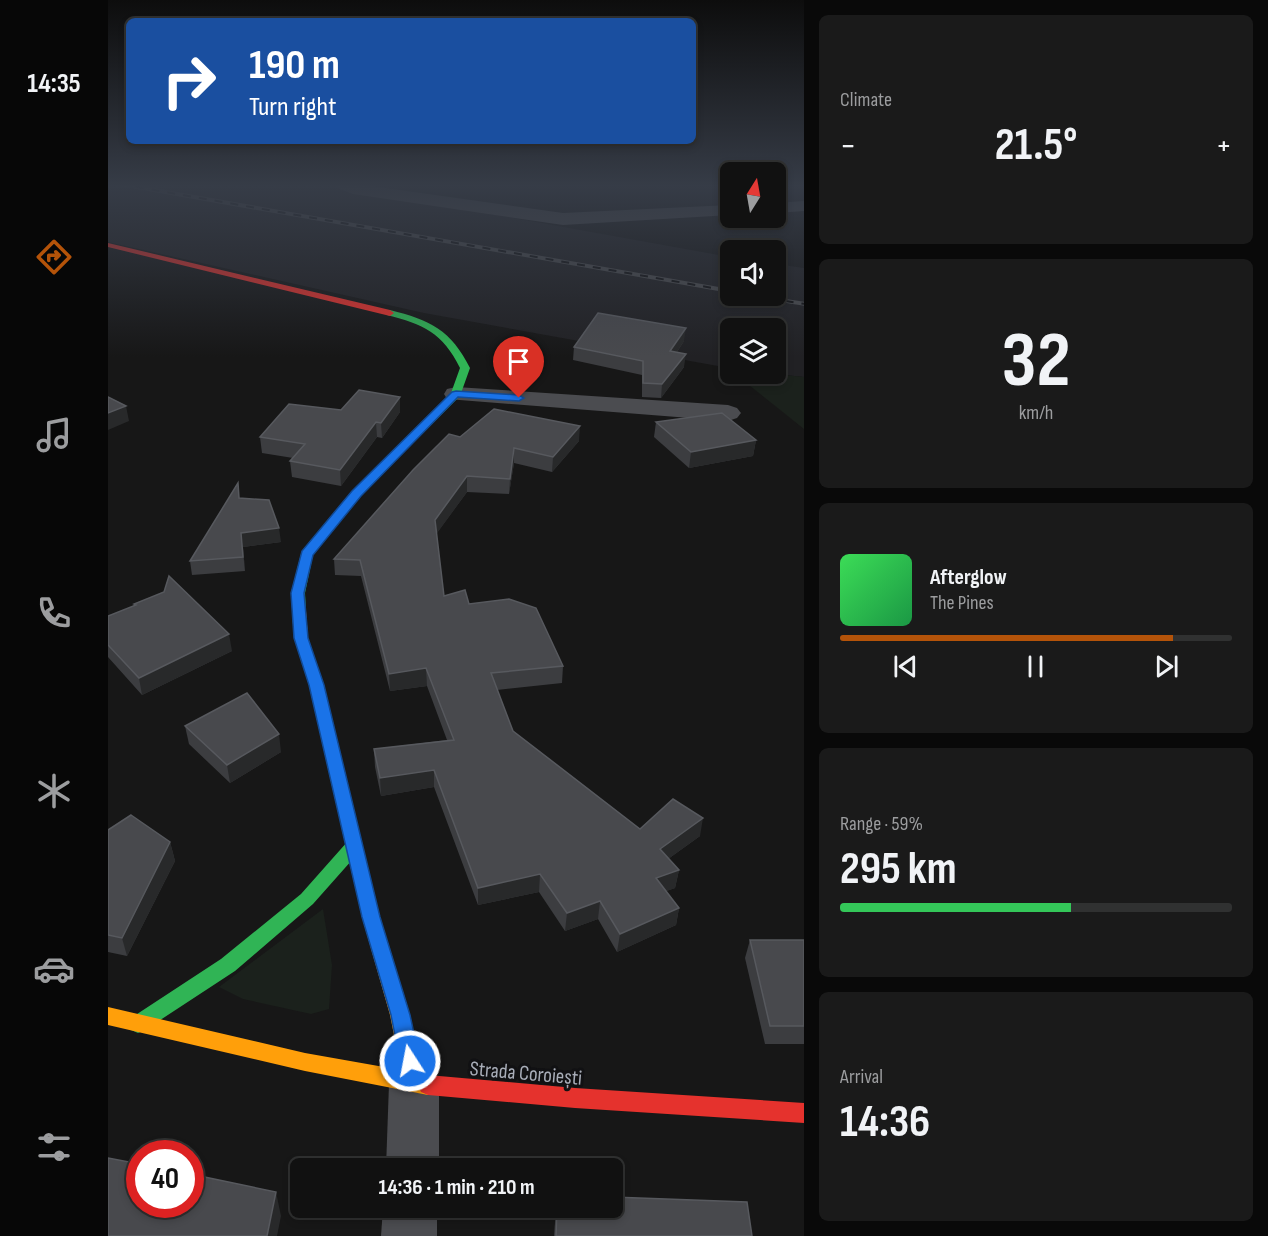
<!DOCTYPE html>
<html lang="en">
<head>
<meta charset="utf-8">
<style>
	body { margin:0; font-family:"Sofia Sans Condensed",sans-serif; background:#1a1a1a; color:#f1f3f6; height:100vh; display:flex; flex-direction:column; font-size:22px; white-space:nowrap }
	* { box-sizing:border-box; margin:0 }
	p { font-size:20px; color:#9c9d9f }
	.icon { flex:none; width:33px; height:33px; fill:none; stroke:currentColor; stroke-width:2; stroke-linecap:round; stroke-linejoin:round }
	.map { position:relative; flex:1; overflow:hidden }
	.sheet { display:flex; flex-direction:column; gap:15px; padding:15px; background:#090909; width:464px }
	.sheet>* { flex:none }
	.top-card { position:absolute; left:18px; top:18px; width:570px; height:126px; border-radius:9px; box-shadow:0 3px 9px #0003,0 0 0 2px #303131; background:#1a4fa0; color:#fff; overflow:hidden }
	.needle { width:39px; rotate:11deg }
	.fabs { position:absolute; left:612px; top:162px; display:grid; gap:12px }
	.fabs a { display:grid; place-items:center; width:66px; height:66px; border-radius:9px; background:#111; box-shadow:0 3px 9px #0003,0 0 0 2px #303131; font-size:30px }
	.speed { position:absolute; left:18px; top:1140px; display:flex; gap:12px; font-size:30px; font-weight:700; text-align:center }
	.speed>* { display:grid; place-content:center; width:78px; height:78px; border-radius:50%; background:#111; box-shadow:0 3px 9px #0003,0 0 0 2px #303131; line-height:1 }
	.speed .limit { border:9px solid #d22; background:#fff; color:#111 }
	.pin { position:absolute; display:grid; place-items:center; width:51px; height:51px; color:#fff; margin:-62px -26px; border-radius:50% 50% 50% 0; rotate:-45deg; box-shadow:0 0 6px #0007 }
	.pin .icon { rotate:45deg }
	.me { position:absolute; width:66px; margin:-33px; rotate:349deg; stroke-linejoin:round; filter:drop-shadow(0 0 4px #0008) }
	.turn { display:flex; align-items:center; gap:21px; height:126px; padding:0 24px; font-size:27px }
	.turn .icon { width:78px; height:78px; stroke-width:2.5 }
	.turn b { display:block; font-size:42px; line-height:51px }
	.big { font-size:45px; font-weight:700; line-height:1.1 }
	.sheet .card { flex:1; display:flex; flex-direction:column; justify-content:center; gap:9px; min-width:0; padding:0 21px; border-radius:9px; background:#1a1a1a }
	.sheet .dial { align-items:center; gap:0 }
	.dial b { font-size:78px; line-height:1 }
	.song { display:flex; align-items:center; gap:18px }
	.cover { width:72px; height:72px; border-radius:9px; background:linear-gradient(135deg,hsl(130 70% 55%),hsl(140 70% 35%)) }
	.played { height:6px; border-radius:3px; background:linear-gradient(90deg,#b45309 85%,#303131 85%) }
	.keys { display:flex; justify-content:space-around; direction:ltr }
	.heat { display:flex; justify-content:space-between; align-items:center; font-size:33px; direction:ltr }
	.charge { height:9px; border-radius:4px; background:linear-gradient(90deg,#34c759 59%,#303131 0) }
	.trip { position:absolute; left:182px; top:1158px; width:333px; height:60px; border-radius:9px; background:#111; box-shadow:0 3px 9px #0003,0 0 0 2px #303131; font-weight:700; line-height:60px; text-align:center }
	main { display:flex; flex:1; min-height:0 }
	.tab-bar { display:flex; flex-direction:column; width:108px; justify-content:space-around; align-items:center; background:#070707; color:#9c9d9f }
	.tab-bar .icon { width:42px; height:42px }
	.tab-bar .current { color:#b45309 }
	.tab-bar b { font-size:27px; color:#f1f3f6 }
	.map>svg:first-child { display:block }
</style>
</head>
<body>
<main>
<nav class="tab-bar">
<b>14:35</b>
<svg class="icon current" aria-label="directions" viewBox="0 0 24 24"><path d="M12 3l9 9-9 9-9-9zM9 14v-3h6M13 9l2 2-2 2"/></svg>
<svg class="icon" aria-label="music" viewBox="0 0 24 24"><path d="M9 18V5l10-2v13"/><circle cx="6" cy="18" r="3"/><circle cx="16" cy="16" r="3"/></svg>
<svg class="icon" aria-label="phone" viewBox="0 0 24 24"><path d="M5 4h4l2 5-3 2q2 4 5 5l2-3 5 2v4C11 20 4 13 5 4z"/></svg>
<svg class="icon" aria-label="climate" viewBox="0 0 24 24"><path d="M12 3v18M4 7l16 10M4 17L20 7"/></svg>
<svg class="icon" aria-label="car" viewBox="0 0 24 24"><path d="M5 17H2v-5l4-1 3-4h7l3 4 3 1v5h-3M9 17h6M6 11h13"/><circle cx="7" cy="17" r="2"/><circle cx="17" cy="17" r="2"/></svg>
<svg class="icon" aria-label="filters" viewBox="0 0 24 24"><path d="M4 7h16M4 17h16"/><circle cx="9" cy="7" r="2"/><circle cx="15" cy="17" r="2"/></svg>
</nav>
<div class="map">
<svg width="697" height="1236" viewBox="0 0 697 1236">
	<rect width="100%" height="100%" fill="#171717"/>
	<polygon fill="#212124" points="0,184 216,184 622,257 622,296 668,296 668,264 696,268 696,377 666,374 668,328 622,328 622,369 621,368 316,313 0,242"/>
	<g fill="#1b211c">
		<polygon points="627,374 666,374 696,377 696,429"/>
		<polygon points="215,909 224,965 221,1009 203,1014 135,999 111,987"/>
	</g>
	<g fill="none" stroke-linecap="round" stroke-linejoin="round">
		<g fill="#4b4c50" fill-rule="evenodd">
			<polygon points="227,184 249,184 455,213 622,205 622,215 455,225 245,194 229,188"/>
			<polygon points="697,201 697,211 668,213 668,203"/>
			<polygon points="348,387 620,405 629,408 633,413 629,418 620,421 339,399 336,394 339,389"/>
			<polygon points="306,1061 324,1067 331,1084 331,1168 278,1168 281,1084 288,1067"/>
			<polygon points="275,1208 329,1208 329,1236 273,1236"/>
		</g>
		<g fill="#30b455" fill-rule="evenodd">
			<path d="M282,310C322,320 343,330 362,368L352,396L252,496L205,555L197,593L198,611L196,614H186L183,593L193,554L244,492L343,393L352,368C335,333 315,324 279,315L278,313Z"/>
			<polygon points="246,839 252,841 254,846 252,851 205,904 127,971 37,1030 30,1033 23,1030 20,1024 23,1018 113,959 193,894 240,841"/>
		</g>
		<polygon fill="#ff9f0a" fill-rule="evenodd" points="191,607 198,611 200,638 215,685 272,917 302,1015 314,1074 327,1078 330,1085 327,1092 320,1095 197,1071 0,1025 0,1007 197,1053 293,1070 282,1015 254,917 201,685 186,638 184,611"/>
		<g fill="#e5322d" fill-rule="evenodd">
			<polygon points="0,243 282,310 286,313 282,316 0,247"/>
			<polygon points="320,1075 467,1088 697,1103 697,1123 467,1108 320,1095 313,1092 310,1085 313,1078"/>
		</g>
		<defs>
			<g id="rail">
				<polyline points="12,184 622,291"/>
				<polyline points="646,296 697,304"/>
			</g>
		</defs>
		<use href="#rail" stroke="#4b4c4f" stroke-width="4"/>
		<use href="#rail" stroke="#111113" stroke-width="2" stroke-dasharray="8" stroke-linecap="butt"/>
	</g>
	<g fill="#3c3d40">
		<polygon points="576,341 569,352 576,367 553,398 534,397 534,375 465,360 466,347"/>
		<polygon points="292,397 292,412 274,438 269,437 233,486 184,477 182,461 185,458 154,453 152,437 233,410"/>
		<polygon points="548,422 648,440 645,456 581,468 546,437"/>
		<polygon points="352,437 471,441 444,472 406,463 401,494 359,492 328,534 336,596 361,604 455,666 454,683 389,690 405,731 532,829 592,836 560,859 571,870 567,888 558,891 571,908 568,925 509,952 490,919 457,931 431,892 370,905 326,787 273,796 267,767 266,749 339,740 319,686 282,691 253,576 227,575 226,559"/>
		<polygon points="132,498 173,542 135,547 137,571 84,575 82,561"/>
		<polygon points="26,604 124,651 34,695 0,657 0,616 27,606"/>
		<polygon points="77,726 173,752 122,783 81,744"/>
		<polygon points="0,830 62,842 67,861 19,956 0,952"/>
		<polygon points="642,940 696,940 696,1044 657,1044 637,958"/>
		<polygon points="448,1208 504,1208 644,1236 446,1236"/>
	</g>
	<g fill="#28292a">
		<polygon points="578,328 576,341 561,364 562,351"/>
		<polygon points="578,354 576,367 553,398 554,384"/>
		<polygon points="292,397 292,412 274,438 273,423"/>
		<polygon points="18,406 21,421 0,430 0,413"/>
		<polygon points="268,422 269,437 233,486 232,470"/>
		<polygon points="472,426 471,441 444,472 445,457"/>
		<polygon points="648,440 645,456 581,468 583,452"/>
		<polygon points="406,448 406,463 401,494 402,479"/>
		<polygon points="359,476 359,492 327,536 327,520"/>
		<polygon points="171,528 173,542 135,547 137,571 133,533"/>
		<polygon points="121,634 124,651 34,695 31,678"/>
		<polygon points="318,668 319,686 282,691 281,674"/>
		<polygon points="171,734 173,752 122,783 119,765"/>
		<polygon points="326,770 326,787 273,796 272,778"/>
		<polygon points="595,818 592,836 549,867 552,849"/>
		<polygon points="62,842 67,861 19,956 14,938"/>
		<polygon points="571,870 567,888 545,896 548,878"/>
		<polygon points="432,874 431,892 370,905 370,888"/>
		<polygon points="492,901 490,919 457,931 459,913"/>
		<polygon points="571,908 568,925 509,952 512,934"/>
		<polygon points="168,1192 173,1216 169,1236 159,1236"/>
	</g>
	<g fill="#48494d" stroke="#57595e" stroke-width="1.5">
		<polygon points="490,313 578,328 562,351 578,354 554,384 535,383 535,361 466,347"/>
		<polygon points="251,390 292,397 273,423 268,422 232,470 182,461 197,444 152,437 181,404 233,410"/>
		<polygon points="0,397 18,406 0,413"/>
		<polygon points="386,409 472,426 445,457 406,448 402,479 359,476 327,520 336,596 357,590 361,604 401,599 428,608 455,666 383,673 405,731 532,829 565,799 595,818 552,849 571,870 548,878 571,908 512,934 492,901 459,913 432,874 370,888 326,770 272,778 266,749 346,740 318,668 281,674 252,560 226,559 305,470 341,434 352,437"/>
		<polygon points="614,413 648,440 583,452 548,422"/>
		<polygon points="130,483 131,498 161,500 171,528 133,533 135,557 82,561"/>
		<polygon points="61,576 121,634 31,678 0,645 0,616 28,605 26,604 56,592"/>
		<polygon points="139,693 171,734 119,765 77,726"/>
		<polygon points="23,815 62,842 14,938 0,935 0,830"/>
		<polygon points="642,940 696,940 696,1026 662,1026"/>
		<polygon points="0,1158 32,1164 32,1204 82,1204 82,1174 168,1192 159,1236 0,1236"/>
		<polygon points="504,1197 639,1202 644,1236 448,1236 449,1208 504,1208"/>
	</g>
	<linearGradient id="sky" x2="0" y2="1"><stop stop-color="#0d0d0d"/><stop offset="0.52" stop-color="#363c47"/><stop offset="1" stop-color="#363c47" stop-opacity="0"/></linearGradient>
	<rect width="697" height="357" fill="url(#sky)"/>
	<polygon fill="#1a73e8" stroke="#114b97" stroke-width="1.5" points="348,391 411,395 416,398 411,401 350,397 253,496 205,555 196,593 200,638 216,685 272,917 302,1015 312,1061 309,1068 302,1070 295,1068 292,1061 283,1015 254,917 201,685 186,638 183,593 194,551 244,491 344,392"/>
	<g text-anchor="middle" stroke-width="6" stroke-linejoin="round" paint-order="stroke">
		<g font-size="21" fill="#a8adb8" stroke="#111113">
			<text transform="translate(418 1073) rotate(5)" y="7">Strada Coroiești</text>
		</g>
	</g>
</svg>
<div class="fabs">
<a><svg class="needle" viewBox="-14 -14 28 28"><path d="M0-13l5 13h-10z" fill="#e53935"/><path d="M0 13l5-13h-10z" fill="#9c9d9f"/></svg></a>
<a><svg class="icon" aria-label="sound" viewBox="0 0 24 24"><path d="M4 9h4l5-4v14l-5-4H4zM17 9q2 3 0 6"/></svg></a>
<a><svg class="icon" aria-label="layers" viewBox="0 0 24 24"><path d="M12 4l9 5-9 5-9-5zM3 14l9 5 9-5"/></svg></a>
</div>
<div class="speed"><div class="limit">40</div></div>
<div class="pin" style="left:411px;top:398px;background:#d93025"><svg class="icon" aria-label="arrive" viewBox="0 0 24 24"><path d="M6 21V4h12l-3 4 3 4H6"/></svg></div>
<svg class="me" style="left:302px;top:1061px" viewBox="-20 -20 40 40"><circle r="17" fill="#1a73e8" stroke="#fff" stroke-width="3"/><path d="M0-11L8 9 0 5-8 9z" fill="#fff"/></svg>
<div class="trip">14:36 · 1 min · 210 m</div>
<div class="top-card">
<div class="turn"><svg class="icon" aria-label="right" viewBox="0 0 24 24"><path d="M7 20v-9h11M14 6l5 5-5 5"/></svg><div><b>190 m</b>Turn right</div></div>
</div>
</div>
<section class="sheet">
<div class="card"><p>Climate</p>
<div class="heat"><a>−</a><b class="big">21.5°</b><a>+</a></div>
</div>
<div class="card dial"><b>32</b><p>km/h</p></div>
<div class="card">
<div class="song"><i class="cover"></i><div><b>Afterglow</b><p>The Pines</p></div></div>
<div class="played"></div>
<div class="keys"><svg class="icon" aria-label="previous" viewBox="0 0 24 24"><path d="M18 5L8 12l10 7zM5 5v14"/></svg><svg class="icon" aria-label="pause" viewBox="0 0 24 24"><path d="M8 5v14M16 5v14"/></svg><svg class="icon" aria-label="next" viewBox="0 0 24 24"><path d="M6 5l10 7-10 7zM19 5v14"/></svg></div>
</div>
<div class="card"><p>Range · 59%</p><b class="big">295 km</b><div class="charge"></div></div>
<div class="card"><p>Arrival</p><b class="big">14:36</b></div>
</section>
</main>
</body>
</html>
